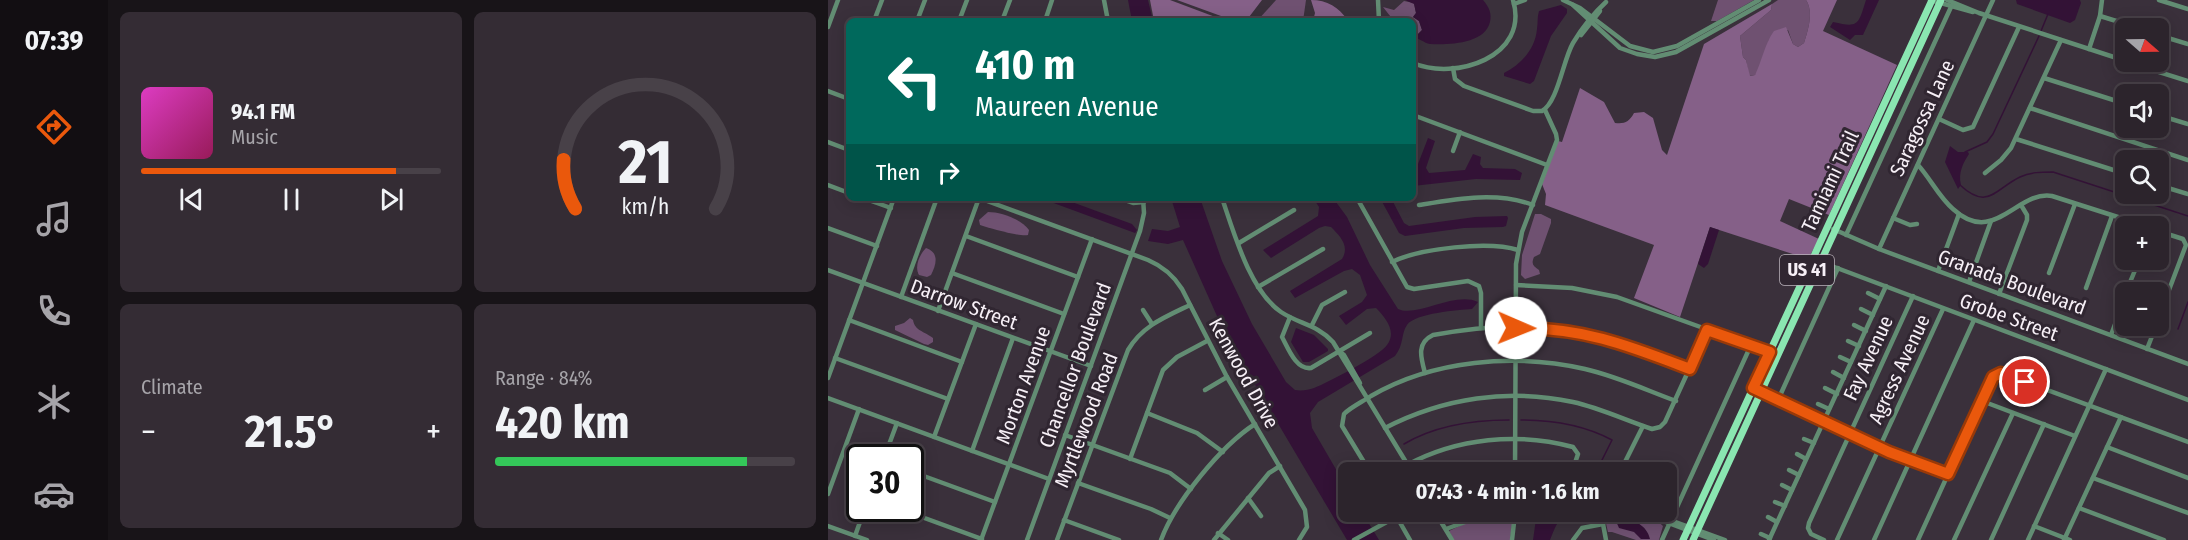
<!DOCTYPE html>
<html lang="en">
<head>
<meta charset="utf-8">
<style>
	body { margin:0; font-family:"Fira Sans Condensed",sans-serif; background:#342c34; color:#f1f3f6; height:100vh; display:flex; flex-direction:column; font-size:22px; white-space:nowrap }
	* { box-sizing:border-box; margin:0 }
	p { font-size:20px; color:#a6a4a9 }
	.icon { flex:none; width:33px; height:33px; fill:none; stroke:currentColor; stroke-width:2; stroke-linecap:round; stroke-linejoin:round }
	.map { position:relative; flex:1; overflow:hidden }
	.sheet { display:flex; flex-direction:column; gap:12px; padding:12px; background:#181418; width:720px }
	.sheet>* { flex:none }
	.hud { position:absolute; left:18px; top:18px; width:570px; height:183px; border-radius:9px; box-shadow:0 3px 15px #0003,0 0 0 2px #484148; background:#00695c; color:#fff; overflow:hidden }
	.needle { width:39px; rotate:110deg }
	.tools { position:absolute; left:1287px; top:18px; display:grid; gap:12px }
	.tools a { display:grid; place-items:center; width:54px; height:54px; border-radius:9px; background:#2c242c; box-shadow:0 3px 15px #0003,0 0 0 2px #484148; font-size:30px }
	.speed { position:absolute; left:18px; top:444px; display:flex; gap:12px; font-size:30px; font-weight:700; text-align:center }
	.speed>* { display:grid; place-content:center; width:78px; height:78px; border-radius:50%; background:#2c242c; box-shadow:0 3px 15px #0003,0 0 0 2px #484148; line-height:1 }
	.speed .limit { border:3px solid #111; border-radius:9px; background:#fff; color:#111 }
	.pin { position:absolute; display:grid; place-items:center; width:51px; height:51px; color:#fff; margin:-26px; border:3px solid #fff; border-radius:50%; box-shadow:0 2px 6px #0007 }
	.me { position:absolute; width:66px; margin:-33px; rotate:91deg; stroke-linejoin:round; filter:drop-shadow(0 0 4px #0008) }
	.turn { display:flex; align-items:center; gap:21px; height:126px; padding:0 30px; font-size:27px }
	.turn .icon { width:78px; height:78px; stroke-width:2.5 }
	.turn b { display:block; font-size:42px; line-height:51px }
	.then { display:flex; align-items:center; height:57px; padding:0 30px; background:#0003; gap:12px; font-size:22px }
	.big { font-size:45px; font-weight:700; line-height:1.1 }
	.sheet .card { flex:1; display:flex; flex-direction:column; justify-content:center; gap:9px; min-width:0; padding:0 21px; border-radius:9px; background:#342c34 }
	.sheet .dial { align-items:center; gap:0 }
	.dial svg { height:156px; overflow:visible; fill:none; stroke:#484148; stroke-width:7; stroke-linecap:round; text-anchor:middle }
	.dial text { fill:#f1f3f6; stroke:none }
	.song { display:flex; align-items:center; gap:18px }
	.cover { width:72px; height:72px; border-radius:9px; background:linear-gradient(135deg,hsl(310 70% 55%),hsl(330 70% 35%)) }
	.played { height:6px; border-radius:3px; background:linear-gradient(90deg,#ea580c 85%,#484148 85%) }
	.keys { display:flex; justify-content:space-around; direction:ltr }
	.heat { display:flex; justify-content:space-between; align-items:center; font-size:33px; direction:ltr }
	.charge { height:9px; border-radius:4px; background:linear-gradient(90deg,#34c759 84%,#484148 0) }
	.sheet .tiles { flex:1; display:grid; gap:12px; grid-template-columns:repeat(2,1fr) }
	.trip { position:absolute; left:510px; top:462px; width:339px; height:60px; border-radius:9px; background:#2c242c; box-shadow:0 3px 15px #0003,0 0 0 2px #484148; font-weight:700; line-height:60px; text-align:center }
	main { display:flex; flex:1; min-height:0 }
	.tab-bar { display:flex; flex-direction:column; width:108px; justify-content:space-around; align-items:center; background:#120e12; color:#a6a4a9 }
	.tab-bar .icon { width:42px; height:42px }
	.tab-bar .on { color:#ea580c }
	.tab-bar b { font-size:27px; color:#f1f3f6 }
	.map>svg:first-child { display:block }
</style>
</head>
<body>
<main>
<nav class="tab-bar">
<b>07:39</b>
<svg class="icon on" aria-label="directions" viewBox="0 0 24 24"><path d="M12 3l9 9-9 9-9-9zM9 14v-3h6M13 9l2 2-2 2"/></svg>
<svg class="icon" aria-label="music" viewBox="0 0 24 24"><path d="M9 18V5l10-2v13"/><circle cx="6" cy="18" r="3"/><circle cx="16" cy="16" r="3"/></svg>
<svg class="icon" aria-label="phone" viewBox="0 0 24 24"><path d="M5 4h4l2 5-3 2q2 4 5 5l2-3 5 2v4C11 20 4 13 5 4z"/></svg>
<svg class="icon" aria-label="climate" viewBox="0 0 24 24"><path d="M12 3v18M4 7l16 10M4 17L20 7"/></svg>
<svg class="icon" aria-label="car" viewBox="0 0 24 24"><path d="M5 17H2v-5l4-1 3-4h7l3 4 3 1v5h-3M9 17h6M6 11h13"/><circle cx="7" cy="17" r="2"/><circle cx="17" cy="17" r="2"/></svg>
</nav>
<section class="sheet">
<div class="tiles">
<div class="card">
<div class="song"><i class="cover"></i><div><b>94.1 FM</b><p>Music</p></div></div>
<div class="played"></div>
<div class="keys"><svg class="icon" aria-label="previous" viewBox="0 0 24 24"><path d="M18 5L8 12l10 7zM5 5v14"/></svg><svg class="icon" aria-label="pause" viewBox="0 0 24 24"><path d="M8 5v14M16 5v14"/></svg><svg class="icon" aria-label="next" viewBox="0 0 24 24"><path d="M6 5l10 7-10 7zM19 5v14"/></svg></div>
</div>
<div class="card dial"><svg viewBox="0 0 100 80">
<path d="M14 69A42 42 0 1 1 86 69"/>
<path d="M14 69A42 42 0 0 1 8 44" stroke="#ea580c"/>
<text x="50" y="56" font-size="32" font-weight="700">21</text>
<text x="50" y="72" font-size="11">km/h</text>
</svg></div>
<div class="card"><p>Climate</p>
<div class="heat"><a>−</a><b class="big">21.5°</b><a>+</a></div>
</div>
<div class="card"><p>Range · 84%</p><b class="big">420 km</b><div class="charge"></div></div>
</div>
</section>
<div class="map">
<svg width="1360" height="540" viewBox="0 0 1360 540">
	<rect width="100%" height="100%" fill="#3a303b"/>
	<g fill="#6f5171">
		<polygon points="448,0 478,0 475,21 429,21"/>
		<polygon points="890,0 926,0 889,21 883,21"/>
		<path d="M950,0H978C986,12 980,30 976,43L970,47L965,44L960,30L941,40L933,66L927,75L921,76L918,60L915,57L912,36L943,10L944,4Z"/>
		<polygon points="576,1 586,3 588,13 585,17 591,21 594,30 589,35 585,31 585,21 566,21 555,7 566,10"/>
		<path d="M160,212C173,212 193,219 201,230L200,235C192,237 161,228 152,225L151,220Z"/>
		<path d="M707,214H713L723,219V223L712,254L706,257C703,264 705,266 711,270L712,274L697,279L693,275L694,255Z"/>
		<path d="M98,248C112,253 108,265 103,275L99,277L91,275C86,266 92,254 98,248Z"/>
		<path d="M82,318L85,320C87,331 96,331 105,338V342L100,345L96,344L67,330V326L76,323Z"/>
		<path d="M778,512C797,512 821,511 835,526L831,540H808L784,532H780L777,519Z"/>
		<polygon points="683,516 685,519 682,540 626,540 621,531 648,518"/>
	</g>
	<g fill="#856088">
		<polygon points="322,0 342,0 390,18 389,21 326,21"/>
		<polygon points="349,0 434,0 418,21 392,21 393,16"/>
		<path d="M483,0C499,0 511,7 520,21H485L487,13Z"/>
		<path d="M978,0H1009L995,31L1069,65L1001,215L961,199L952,221L991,239L980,259L882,227L852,317L806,298L826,245L717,205L718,194L714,184L730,141L734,142L752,88L776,102L787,123C797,124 801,122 806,113L816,112L825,118L834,150L839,155L876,44L944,4L943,10L912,36L915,57L918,60L922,76L927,75C934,61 937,43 946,31L958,27L965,44L970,47L976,43C980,30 986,12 978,0Z"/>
	</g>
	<g fill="#331236">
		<polygon points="300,0 320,0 325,21 304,21"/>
		<path d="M577,0H655C661,7 664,13 662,22C657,44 620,45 602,44C596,43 591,38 585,37V31L589,35L594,30L591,21L585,17L588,13L586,4Z"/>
		<path d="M1038,0H1051L1035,35H1027L1022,40L1002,27L1005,22C1031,28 1030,25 1038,0Z"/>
		<polygon points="1188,0 1252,0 1253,3 1247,20 1242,23 1189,4"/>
		<path d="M733,5L739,9V13L723,36L706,81L702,84L676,76V73C693,64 707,50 709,29C710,23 709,17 711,11Z"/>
		<polygon points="600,138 607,141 598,168 601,173 637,170 645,154 653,157 652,164 655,168 687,169 694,173 692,180 648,179 585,186 585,177"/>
		<path d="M1122,146L1130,152H1140L1141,154C1135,163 1130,173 1133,185L1130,189L1117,162Z"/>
		<polygon points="212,198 233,198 304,224 309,230 307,233"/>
		<path d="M343,198H372L394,261L424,324L458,382L467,390C474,391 480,390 486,388C499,383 553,355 559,345C569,332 558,318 548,308L539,309L518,325L511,316L534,302L539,295L532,275L524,269L516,271L467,298L462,291L514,259C522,246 512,236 503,227L497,226L491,228L443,258L435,250L490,216L491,207L485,198H505L519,217L542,265L570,309C589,318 626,291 650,302L644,309C631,310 587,313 579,325C573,333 576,345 567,356L490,402L482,413L484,428L520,490V512H534L551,540H519L397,334L355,240L340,244L320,241L324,229L340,231L352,227Z"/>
		<polygon points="552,198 563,198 576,223 581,226 647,217 679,216 680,218 678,226 675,227 636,228 577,236 571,233"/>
		<polygon points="882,227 891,230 880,264 876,268 870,264"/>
		<polygon points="468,328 486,335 500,349 500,351 481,362 475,362 463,342"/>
		<path d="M709,512H746C730,516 728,526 722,540H705Z"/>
		<path d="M792,517C805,519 819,525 822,539H813L806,532L791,528L787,519Z"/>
	</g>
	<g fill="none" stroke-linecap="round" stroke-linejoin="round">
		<g stroke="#331236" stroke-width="1.5">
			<polyline points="1213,31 1220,14"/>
			<polyline points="1137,152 1159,142 1165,134 1211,36"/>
			<path d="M1132,185C1160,211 1167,189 1192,177C1203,172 1213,172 1225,172L1360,216"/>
			<polyline points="1350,329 1360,302"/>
			<path d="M693,420C725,420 756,425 784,440L768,472"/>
			<path d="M576,444C608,425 644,420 681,420"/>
		</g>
		<g stroke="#628d73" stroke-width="4.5">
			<polyline points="276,0 280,21"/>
			<polyline points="550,0 551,21"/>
			<polyline points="735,0 752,8 802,46 825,52 849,46 931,0"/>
			<polyline points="1102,0 1145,12"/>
			<polyline points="1119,0 1151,13 1298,61"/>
			<polyline points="1331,0 1360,9"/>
			<polyline points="686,4 697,0"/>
			<polyline points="745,5 792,48 809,54 827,57 848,52 941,0"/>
			<polyline points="1272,16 1311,28"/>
			<polyline points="46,21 54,0"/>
			<polyline points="89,21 97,0"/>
			<polyline points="131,21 139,0"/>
			<polyline points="174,21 182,0"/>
			<polyline points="217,21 224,0"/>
			<polyline points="0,27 10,0"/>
			<polyline points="753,35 772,11"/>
			<polyline points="1330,35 1360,44"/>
			<polyline points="1261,49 1272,16 1274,0"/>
			<polyline points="1299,62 1360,81"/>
			<path d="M585,63C627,81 702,57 685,0"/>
			<path d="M625,68L627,79L636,86L705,111H714C730,102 735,60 745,43C754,28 765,14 778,2"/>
			<polyline points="1216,78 1298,104"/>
			<polyline points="0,91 21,99"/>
			<polyline points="1202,108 1360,160"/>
			<polyline points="585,115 719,165"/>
			<polyline points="1330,115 1360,124"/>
			<polyline points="1111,119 1135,130 1145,127 1191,27"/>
			<polyline points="1188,139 1298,174"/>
			<polyline points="0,142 21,150"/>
			<polyline points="625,151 632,132"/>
			<path d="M1090,165C1102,178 1111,197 1125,209C1166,247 1189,190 1224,196L1318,226"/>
			<polyline points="1157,173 1173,160 1183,148 1233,40"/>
			<polyline points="0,185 21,193"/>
			<polyline points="1330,185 1360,194"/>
			<polyline points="35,198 63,208"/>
			<path d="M151,198L320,260C334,266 346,276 354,289L399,377L477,510L479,527L471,540"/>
			<polyline points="291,198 305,203 316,202"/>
			<path d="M394,198C406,233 422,291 453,312C471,324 490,325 505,342L584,472"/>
			<polyline points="529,198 579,287 586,289 640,281 651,286 653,293 653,328"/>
			<path d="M591,205C627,199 669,191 705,205"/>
			<polyline points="1065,218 1082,225 1089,224"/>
			<polyline points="0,228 49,246"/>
			<polyline points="1005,229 1051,249 1360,364"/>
			<polyline points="1330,231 1355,239 1358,245 1330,319"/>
			<polyline points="1018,235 1123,7"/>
			<polyline points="138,236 250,277"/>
			<polyline points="411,243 466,210"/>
			<polyline points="1051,249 1165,0"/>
			<path d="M564,262C592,248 661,241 690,250"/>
			<polyline points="993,262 1360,400"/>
			<polyline points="0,270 263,366"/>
			<polyline points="1110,271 1131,214"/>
			<polyline points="124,273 236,314"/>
			<polyline points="1221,273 1247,204"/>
			<polyline points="1141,282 1163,221"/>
			<polyline points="688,285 744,288 789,297 942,352"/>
			<polyline points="430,287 495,249"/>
			<polyline points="1258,288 1284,216"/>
			<polyline points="1298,292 1310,263"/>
			<polyline points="1040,293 1052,299"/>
			<polyline points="1171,294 1199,220 1199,215 1193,205"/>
			<polyline points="73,297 109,198"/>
			<polyline points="1033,309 1045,315"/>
			<polyline points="315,310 324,324"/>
			<polyline points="110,311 151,198"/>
			<path d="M462,317L454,337C460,348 468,370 483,368L542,333"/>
			<polyline points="21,320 134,362"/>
			<polyline points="484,325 494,305 517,292"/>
			<polyline points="1026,325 1038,331"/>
			<polyline points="1283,335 1298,295"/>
			<polyline points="1020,341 1031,346"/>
			<polyline points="1319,349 1328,326"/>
			<polyline points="511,351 516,355 532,383"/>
			<polyline points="1012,357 1023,362"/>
			<polyline points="7,358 120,399"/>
			<polyline points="1005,372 1016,378"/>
			<path d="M597,373C593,358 588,343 605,335C658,325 714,323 766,335C799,343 831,357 862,369"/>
			<polyline points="0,378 66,198"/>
			<polyline points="997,388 1009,394"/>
			<polyline points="377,390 399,377"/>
			<polyline points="933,392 1061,452 1120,474"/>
			<polyline points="0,398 221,479"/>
			<polyline points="950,400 1010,268"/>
			<polyline points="1154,401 1247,436"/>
			<polyline points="990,404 1001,409"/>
			<polyline points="319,413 369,433 395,452"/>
			<path d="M557,428C615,398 681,388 745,402C772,408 797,420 824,429L832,427L837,422L879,330"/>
			<polyline points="237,435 342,473 363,489"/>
			<polyline points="106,437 148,324"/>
			<polyline points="976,439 986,443"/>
			<polyline points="1279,447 1360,478"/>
			<polyline points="144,451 185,338"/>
			<polyline points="969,454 978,459"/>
			<polyline points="56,458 69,423"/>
			<polyline points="302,459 335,370 349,357 379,341"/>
			<path d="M579,465C629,438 690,432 745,447L750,454L744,472"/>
			<polyline points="961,470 971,475"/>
			<polyline points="82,471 167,502"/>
			<path d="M542,472L514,426L516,414C523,407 534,402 543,396C605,360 686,353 757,369C788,376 818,390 848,401"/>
			<polyline points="687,472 688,264 694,232 729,140 728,134 717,110"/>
			<polyline points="792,472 815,426"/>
			<polyline points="1265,478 1360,513"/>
			<polyline points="250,483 323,509 342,518"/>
			<polyline points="954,485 964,490"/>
			<polyline points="0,494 31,409"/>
			<polyline points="420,498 433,516"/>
			<polyline points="947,502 957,506"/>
			<polyline points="69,508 154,539"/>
			<polyline points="1251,508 1336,540"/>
			<polyline points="566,512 582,540"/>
			<polyline points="607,512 624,540"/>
			<polyline points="776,512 775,524 778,540"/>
			<polyline points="811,512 886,540"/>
			<polyline points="820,512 897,540"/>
			<polyline points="940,517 949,522"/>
			<polyline points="236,520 291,540"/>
			<polyline points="0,526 39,540"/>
			<polyline points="1206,526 1242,540"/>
			<polyline points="618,529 651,517 687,515"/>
			<polyline points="390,533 400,540"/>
			<polyline points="933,534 942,538"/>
			<polyline points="27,536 37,508"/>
			<polyline points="153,540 264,239"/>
			<polyline points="199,540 312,231 316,213 315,198"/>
			<path d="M229,540L300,350C314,326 337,317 362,305"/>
			<path d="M333,540C347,502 393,446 427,424"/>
			<polyline points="386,540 441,473 452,466"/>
			<polyline points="526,540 577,512"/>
			<polyline points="684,540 687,514"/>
			<polyline points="745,540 754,528 775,524"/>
			<polyline points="834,540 923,345"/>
			<polyline points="941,540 1058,286"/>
			<polyline points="996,540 983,534 980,528 981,523 1085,296"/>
			<polyline points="1009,540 1115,309"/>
			<polyline points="1046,540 1146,320"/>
			<polyline points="1090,540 1164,378 1169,374 1176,374 1360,442"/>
			<polyline points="1126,540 1185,413"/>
			<polyline points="1163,540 1216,424"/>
			<polyline points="1200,540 1278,369"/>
			<polyline points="1236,540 1293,417"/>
		</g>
		<g stroke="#8ae6b1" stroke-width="7">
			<polyline points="855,540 1104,0"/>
			<polyline points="865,540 1113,0"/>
		</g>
	</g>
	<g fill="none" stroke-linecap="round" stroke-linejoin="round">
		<defs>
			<path id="route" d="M688,328C757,328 799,345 862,369L879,330L942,352L925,388L1061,452L1120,474L1165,377L1173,373L1197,382"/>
		</defs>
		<use href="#route" stroke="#983908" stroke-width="15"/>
		<use href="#route" stroke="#ea580c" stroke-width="10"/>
	</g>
	<g text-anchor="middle" stroke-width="6" stroke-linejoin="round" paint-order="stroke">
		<rect fill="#302631" stroke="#bbb3bc" stroke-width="1.5" x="952" y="255" width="54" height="30" rx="4.5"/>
		<g font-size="18" font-weight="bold" fill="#f7f0f7">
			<text x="979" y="276">US 41</text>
		</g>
		<g font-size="20" fill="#f7f0f7" stroke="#302631">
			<text transform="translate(1094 118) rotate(-65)" y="7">Saragossa Lane</text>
			<text transform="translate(1002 181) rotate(-65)" y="7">Tamiami Trail</text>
			<text transform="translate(1184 282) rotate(20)" y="7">Granada Boulevard</text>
			<text transform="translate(136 304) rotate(20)" y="7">Darrow Street</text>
			<text transform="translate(1181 317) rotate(20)" y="7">Grobe Street</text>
			<text transform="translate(1040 358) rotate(-65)" y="7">Fay Avenue</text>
			<text transform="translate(247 365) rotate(-70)" y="7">Chancellor Boulevard</text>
			<text transform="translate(1071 369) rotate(-65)" y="7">Agress Avenue</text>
			<text transform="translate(416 373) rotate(61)" y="7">Kenwood Drive</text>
			<text transform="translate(195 385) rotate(-70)" y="7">Morton Avenue</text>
			<text transform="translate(258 420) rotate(-69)" y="7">Myrtlewood Road</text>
		</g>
	</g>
</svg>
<div class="tools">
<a><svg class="needle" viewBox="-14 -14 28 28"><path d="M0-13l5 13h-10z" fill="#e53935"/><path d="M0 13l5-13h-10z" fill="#a6a4a9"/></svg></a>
<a><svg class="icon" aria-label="sound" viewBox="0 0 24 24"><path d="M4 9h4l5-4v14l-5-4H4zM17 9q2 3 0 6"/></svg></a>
<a><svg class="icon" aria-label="search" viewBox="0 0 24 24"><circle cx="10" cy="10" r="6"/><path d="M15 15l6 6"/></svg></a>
<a>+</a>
<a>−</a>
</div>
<div class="speed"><div class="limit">30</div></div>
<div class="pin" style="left:1197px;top:382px;background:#d93025"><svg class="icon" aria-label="arrive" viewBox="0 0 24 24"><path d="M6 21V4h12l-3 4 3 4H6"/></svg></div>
<svg class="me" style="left:688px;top:328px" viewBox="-20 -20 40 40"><circle r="19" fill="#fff"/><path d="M0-13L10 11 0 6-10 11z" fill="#ea580c"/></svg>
<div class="trip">07:43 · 4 min · 1.6 km</div>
<div class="hud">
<div class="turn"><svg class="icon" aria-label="left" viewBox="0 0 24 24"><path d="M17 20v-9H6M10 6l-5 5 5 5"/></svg><div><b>410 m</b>Maureen Avenue</div></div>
<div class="then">Then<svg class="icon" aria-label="right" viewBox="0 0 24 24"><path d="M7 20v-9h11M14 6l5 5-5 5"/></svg></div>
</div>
</div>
</main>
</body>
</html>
